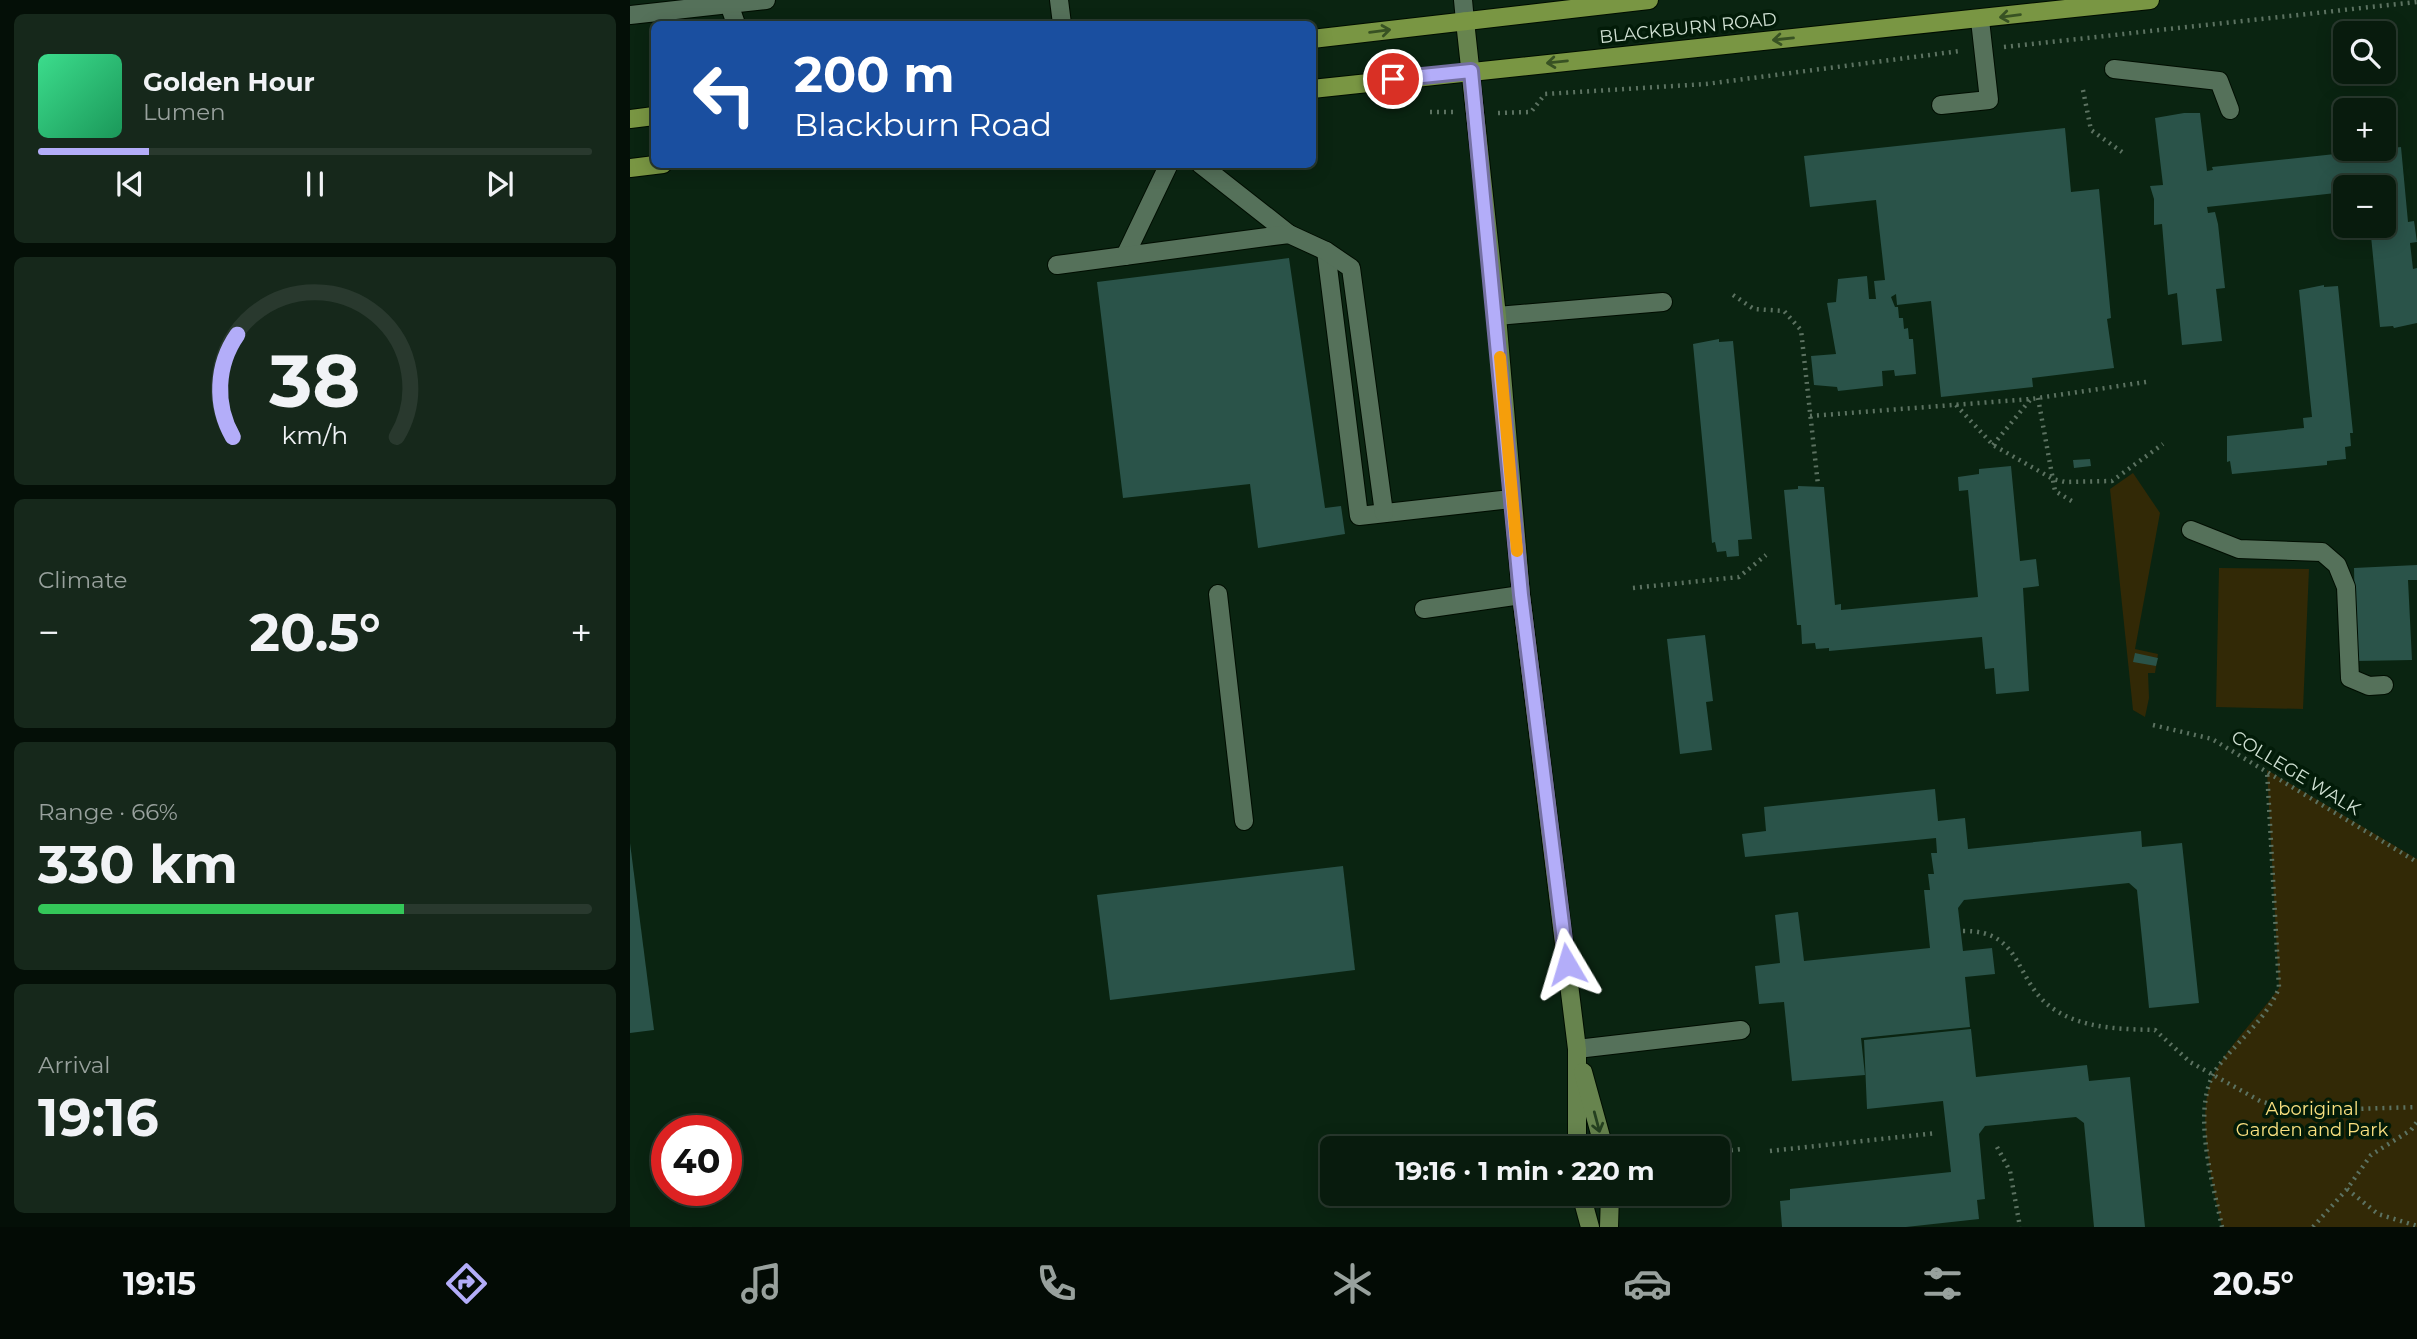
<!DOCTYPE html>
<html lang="en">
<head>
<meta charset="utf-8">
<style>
	body { margin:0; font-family:Montserrat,sans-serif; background:#16281b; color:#f1f3f6; height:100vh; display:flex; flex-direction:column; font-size:26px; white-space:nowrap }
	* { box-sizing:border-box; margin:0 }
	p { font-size:23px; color:#98a19d }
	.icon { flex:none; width:38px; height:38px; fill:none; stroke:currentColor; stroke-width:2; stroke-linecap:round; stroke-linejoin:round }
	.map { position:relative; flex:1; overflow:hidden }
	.panel { display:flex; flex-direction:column; gap:14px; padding:14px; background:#040f07; width:630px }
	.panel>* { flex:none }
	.top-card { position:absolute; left:21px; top:21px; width:665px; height:147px; border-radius:10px; box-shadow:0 4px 18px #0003,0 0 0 2px #29392e; background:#1a4fa0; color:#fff; overflow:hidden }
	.controls { position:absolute; left:1703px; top:21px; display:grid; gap:14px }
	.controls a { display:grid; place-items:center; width:63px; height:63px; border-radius:10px; background:#081b0d; box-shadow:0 4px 18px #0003,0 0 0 2px #29392e; font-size:35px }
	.speed { position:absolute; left:21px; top:1115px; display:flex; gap:14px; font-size:35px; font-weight:700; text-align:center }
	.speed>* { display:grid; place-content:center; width:91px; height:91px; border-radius:50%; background:#081b0d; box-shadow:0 4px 18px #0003,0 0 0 2px #29392e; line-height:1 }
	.speed .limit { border:10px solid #d22; background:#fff; color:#111 }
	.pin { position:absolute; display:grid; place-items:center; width:60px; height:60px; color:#fff; margin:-30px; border:4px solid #fff; border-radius:50%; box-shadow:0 2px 7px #0007 }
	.me { position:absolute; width:77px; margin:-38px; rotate:353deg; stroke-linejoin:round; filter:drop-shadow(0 0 5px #0008) }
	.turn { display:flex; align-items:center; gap:24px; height:147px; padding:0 28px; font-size:32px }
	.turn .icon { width:91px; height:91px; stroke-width:2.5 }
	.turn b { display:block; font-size:49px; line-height:60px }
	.big { font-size:52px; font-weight:700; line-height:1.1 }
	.panel .card { flex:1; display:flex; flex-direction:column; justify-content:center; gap:10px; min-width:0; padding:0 24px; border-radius:10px; background:#16281b }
	.panel .dial { align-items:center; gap:0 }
	.dial svg { height:182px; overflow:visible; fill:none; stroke:#29392e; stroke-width:7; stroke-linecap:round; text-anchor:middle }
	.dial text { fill:#f1f3f6; stroke:none }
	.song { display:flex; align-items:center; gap:21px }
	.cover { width:84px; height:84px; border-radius:10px; background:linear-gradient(135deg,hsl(150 70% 55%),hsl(150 70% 35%)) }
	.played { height:7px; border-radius:4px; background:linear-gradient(90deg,#b3adf9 20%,#29392e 20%) }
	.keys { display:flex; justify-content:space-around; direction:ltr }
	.heat { display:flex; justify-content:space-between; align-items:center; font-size:38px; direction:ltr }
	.charge { height:10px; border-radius:5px; background:linear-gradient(90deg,#34c759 66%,#29392e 0) }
	.trip { position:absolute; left:690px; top:1136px; width:410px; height:70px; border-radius:10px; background:#081b0d; box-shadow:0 4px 18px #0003,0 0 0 2px #29392e; font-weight:700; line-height:70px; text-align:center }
	.dock { display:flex; height:112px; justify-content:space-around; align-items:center; background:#030b05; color:#98a19d }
	.dock .icon { width:49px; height:49px }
	.dock .selected { color:#b3adf9 }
	.dock b { font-size:32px; color:#f1f3f6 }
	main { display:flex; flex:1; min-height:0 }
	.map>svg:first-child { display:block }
</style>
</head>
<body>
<main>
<section class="panel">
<div class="card">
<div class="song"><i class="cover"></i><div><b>Golden Hour</b><p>Lumen</p></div></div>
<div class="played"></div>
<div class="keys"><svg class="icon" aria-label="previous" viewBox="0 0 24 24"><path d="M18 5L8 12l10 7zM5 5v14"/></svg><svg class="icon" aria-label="pause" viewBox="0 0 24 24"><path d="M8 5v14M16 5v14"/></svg><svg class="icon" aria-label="next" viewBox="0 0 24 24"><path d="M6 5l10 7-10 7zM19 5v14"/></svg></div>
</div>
<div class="card dial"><svg viewBox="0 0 100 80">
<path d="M14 69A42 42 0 1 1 86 69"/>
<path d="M14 69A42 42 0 0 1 16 24" stroke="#b3adf9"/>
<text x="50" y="56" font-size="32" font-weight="700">38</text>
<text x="50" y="72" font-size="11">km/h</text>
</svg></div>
<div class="card"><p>Climate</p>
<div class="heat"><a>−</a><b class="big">20.5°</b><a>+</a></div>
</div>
<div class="card"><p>Range · 66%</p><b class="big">330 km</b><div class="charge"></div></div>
<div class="card"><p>Arrival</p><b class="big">19:16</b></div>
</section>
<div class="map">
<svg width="1787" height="1227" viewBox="0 0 1787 1227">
	<rect width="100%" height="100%" fill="#0a2411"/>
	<g fill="#322906">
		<polygon points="1503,473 1530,513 1505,649 1528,654 1525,673 1518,673 1519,698 1515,717 1503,710 1480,489"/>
		<polygon points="1589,568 1679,569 1673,709 1586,707"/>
		<path d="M1637,770L1787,859V1227H1592C1583,1187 1564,1111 1584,1074C1600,1043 1629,1016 1649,988Z"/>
	</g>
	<g fill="#2a5349">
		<polygon points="1554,113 1570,113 1577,171 1583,170 1582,167 1771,147 1778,222 1784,221 1787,242 1780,243 1783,269 1787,268 1787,323 1764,328 1763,326 1750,327 1740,226 1754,226 1754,187 1715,187 1715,192 1577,207 1578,213 1585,212 1588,224 1595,288 1586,289 1592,341 1552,345 1547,293 1538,295 1532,224 1524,225 1524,199 1520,186 1533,185 1525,118"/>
		<polygon points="1435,128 1441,192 1469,189 1481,318 1477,319 1484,368 1402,378 1403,387 1311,397 1301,301 1267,305 1266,294 1261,297 1265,307 1268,307 1269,318 1273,318 1274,329 1278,328 1279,339 1283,339 1286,374 1265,376 1264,370 1252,371 1253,386 1208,391 1207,387 1184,385 1181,356 1206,354 1197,303 1206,302 1208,279 1237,276 1239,299 1246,299 1244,281 1255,280 1246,200 1180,207 1174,156"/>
		<polygon points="659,258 695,508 711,506 715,534 628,548 620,484 493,498 467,282"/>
		<polygon points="1694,285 1694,287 1708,286 1723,433 1720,433 1721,446 1715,447 1716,459 1697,461 1697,465 1602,474 1600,461 1597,462 1597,436 1674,428 1673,418 1682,417 1669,290"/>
		<polygon points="1089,339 1089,342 1103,341 1122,539 1108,540 1109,556 1097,557 1096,551 1087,552 1085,542 1082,543 1063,344"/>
		<polygon points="1460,459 1461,466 1444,468 1443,460"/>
		<polygon points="1381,466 1390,561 1406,559 1409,586 1393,588 1399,691 1366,694 1364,668 1355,669 1352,637 1199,651 1199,648 1186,649 1185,643 1172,644 1171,625 1167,625 1154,490 1168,489 1168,486 1194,487 1205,605 1211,604 1211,610 1348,597 1338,490 1329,491 1328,477 1349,474 1349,469"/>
		<polygon points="1787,565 1787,580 1778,580 1782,660 1726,661 1724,568"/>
		<polygon points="1075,635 1083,701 1076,702 1082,750 1050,754 1037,639"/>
		<polygon points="1505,653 1528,658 1526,666 1503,662"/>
		<polygon points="1305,789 1308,821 1335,818 1338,849 1511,831 1512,847 1552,843 1569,1003 1519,1008 1507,890 1499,883 1334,900 1328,908 1333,951 1362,948 1365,974 1335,977 1340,1027 1231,1038 1235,1075 1162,1081 1154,1002 1129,1004 1125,966 1150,963 1145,915 1168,912 1174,961 1300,948 1294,890 1300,890 1298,874 1304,874 1301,853 1307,853 1306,838 1115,857 1112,834 1136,831 1134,807"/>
		<polygon points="0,843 24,1030 0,1033"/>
		<polygon points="713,866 725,970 480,1000 467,895"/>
		<polygon points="1341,1029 1346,1077 1457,1065 1459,1081 1500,1077 1515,1227 1464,1227 1454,1123 1446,1117 1355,1126 1349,1134 1355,1199 1347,1200 1349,1219 1276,1227 1152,1227 1150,1201 1160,1200 1160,1189 1321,1172 1313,1101 1237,1109 1234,1040"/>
	</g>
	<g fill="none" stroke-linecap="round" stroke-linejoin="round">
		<defs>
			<g id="lane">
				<polyline points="99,4 106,24"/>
				<polyline points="0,15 136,0"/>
				<polyline points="1311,105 1359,100 1350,20"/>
				<polyline points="570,164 659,234"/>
				<polyline points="696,251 729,516 881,499"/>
				<polyline points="495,256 539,164"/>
				<polyline points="427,265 659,234 696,251 721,268 754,513"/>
				<polyline points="1561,530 1609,549 1692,552 1707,565 1716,587 1720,678 1739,686 1754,685"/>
				<polyline points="588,594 614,821"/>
				<polyline points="794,609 891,595"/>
				<polyline points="947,1049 1111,1030"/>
			</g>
			<g id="street">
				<polyline points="429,0 432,24"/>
				<polyline points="833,0 835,21"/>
				<polyline points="1484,69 1589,81 1600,110"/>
				<polyline points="867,316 1033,302"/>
			</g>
			<g id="secondary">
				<polyline points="835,21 867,316 891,595 947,1049 947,1148"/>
				<polyline points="953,1072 974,1148"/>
				<polyline points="951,1194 960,1227"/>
				<polyline points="979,1227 980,1194"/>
			</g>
			<g id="primary">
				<polyline points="682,39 1019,0"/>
				<polyline points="682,89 1520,0"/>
				<polyline points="0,119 24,116"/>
				<polyline points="0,168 33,164"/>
			</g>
		</defs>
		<use href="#lane" stroke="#000d01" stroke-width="20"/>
		<use href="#street" stroke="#000d01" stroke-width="20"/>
		<use href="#secondary" stroke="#000d01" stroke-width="20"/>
		<use href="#primary" stroke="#000d01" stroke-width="20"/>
		<g stroke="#5c7261" stroke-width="4.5" stroke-dasharray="2 5" stroke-linecap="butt">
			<polyline points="1374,47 1787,2"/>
			<polyline points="1453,90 1461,130 1492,152"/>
			<polyline points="800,112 824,112"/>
			<polyline points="868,113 901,112 915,94 1076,84 1330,51"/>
			<polyline points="1103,295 1124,309 1154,311 1171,330 1188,485"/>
			<polyline points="1408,398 1425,491 1445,503"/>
			<polyline points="1326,405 1363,445 1423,479 1435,482 1482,481 1533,444"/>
			<polyline points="1180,416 1401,399 1516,382"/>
			<polyline points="1363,445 1400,400"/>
			<polyline points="1003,588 1109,577 1136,555"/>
			<polyline points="1523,725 1582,739 1787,862"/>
			<path d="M1333,931C1395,930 1383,983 1425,1010C1455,1029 1491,1029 1525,1030L1560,1062L1630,1101L1664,1111L1787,1107"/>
			<polyline points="1367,1147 1380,1171 1390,1227"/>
			<polyline points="1140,1151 1307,1133"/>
			<polyline points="1087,1152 1112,1149"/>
			<polyline points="1717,1189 1748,1214 1787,1226"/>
			<path d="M1592,1227C1583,1182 1558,1103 1590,1064C1611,1038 1636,1019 1649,988L1637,770"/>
			<polyline points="1683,1227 1717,1189 1741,1155 1781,1130 1787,1122"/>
		</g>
		<use href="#lane" stroke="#55715a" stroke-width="18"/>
		<use href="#street" stroke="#55715a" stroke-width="18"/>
		<use href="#secondary" stroke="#67844e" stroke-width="18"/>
		<use href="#primary" stroke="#799643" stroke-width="18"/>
	</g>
	<defs><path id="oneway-shaft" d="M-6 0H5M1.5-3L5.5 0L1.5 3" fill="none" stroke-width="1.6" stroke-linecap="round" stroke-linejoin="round" transform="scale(1.75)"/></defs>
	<g stroke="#385223">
		<use href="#oneway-shaft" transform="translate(1380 16) rotate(173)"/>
		<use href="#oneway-shaft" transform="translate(750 31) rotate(-7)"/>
		<use href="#oneway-shaft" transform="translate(1153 39) rotate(174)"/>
		<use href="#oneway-shaft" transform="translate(927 62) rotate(174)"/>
	</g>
	<use stroke="#254020" href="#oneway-shaft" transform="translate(967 1122) rotate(75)"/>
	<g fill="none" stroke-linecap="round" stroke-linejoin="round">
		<defs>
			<polyline id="route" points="763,79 841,71 891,595 937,964"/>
		</defs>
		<use href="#route" stroke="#7470a2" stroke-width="18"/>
		<use href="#route" stroke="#b3adf9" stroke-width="12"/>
		<polyline stroke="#f59e0b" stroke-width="12" points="870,357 887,551"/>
	</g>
	<g text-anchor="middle" stroke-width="7" stroke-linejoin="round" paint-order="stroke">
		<g font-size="18" fill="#d1e1d4" stroke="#021b08">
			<text transform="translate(1058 28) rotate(-6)" y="6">BLACKBURN ROAD</text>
			<text transform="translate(1666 773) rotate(31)" y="6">COLLEGE WALK</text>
		</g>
		<g font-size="18" fill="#fae080" stroke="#021b08">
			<text x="1682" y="1115">Aboriginal<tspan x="1682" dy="21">Garden and Park</tspan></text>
		</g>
	</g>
</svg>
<div class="controls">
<a><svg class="icon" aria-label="search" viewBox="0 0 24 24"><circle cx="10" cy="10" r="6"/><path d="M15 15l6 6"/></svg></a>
<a>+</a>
<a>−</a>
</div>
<div class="speed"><div class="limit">40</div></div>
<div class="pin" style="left:763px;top:79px;background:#d93025"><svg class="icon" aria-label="arrive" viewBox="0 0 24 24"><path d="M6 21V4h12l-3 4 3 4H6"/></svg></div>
<svg class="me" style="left:937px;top:964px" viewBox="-20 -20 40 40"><path d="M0-17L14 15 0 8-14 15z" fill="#b3adf9" stroke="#fff" stroke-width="4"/></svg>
<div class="trip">19:16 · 1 min · 220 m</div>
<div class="top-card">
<div class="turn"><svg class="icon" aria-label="left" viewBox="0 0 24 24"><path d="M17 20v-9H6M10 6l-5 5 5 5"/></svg><div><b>200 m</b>Blackburn Road</div></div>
</div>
</div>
</main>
<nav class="dock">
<b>19:15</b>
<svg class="icon selected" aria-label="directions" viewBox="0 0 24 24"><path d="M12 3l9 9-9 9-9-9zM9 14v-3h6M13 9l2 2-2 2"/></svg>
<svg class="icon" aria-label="music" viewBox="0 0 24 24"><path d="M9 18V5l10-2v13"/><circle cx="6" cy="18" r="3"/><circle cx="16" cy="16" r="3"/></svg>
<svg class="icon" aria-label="phone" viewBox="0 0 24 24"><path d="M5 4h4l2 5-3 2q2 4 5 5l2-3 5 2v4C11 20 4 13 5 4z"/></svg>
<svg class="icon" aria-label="climate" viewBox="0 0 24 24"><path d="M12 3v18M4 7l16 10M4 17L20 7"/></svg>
<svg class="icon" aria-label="car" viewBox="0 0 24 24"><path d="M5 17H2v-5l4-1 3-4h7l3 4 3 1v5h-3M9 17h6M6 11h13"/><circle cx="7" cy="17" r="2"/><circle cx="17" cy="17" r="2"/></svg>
<svg class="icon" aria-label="filters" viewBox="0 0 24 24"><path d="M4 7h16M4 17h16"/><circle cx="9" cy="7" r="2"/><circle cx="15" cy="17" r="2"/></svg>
<b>20.5°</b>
</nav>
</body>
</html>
